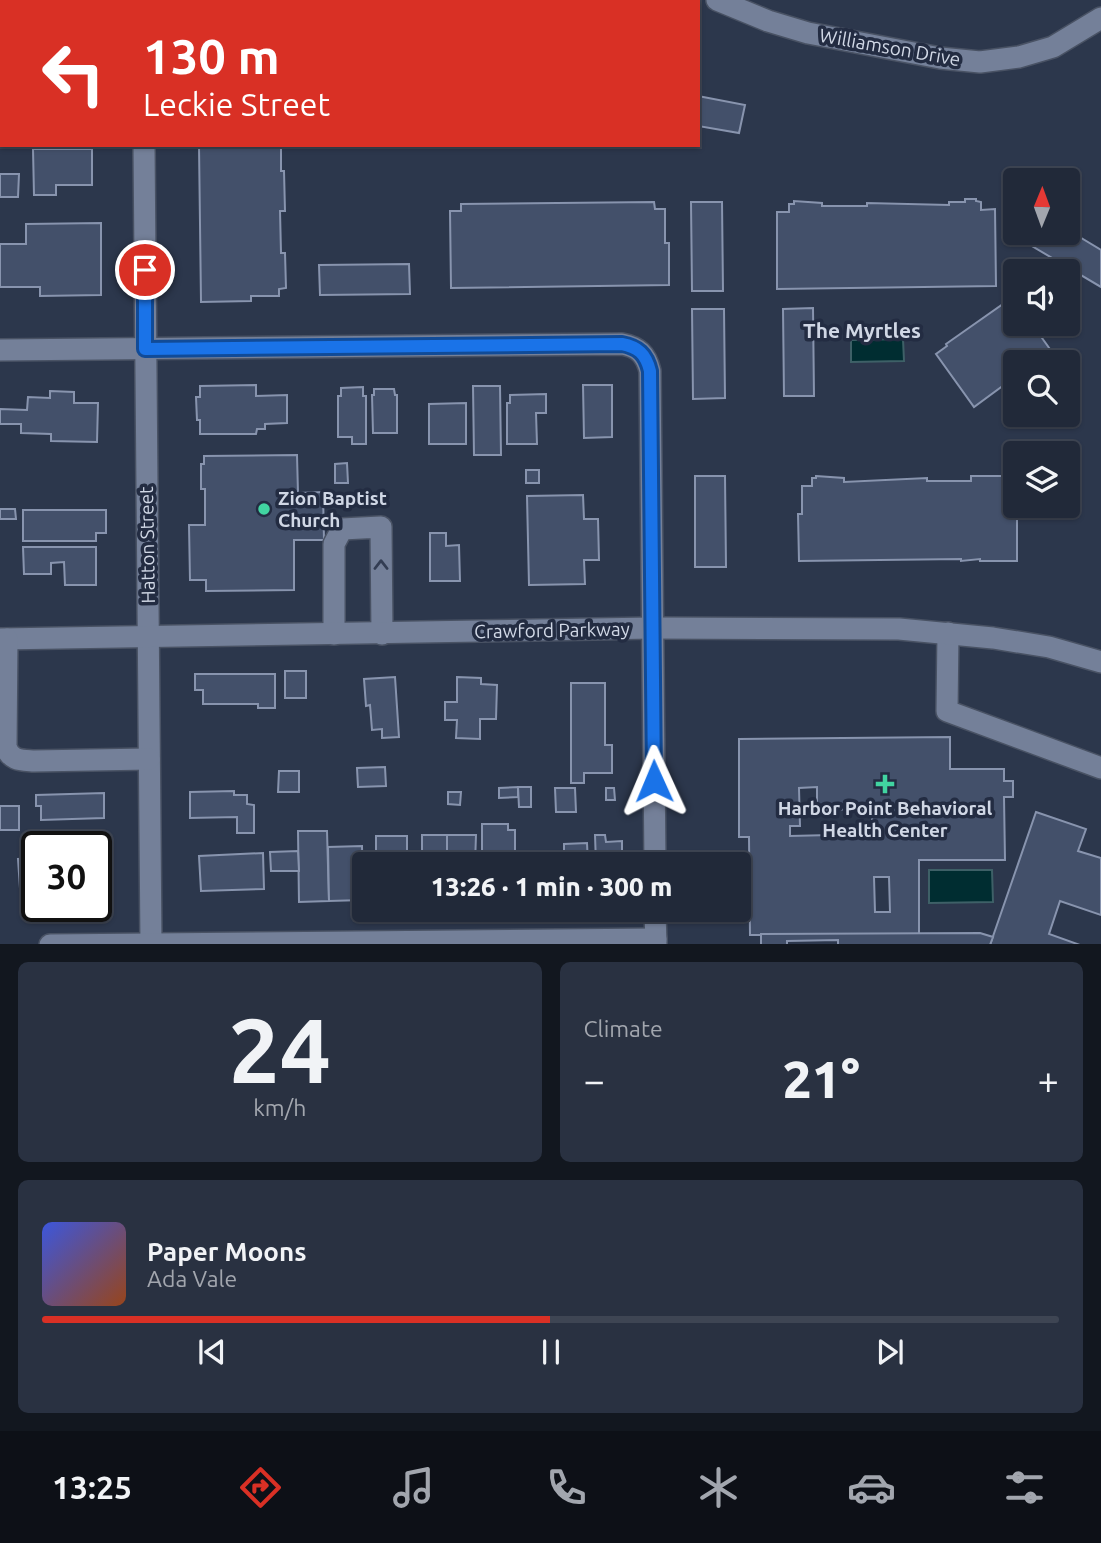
<!DOCTYPE html>
<html lang="en">
<head>
<meta charset="utf-8">
<style>
	body { margin:0; font-family:Ubuntu,sans-serif; background:#293141; color:#f1f3f6; height:100vh; display:flex; flex-direction:column; font-size:26px; white-space:nowrap }
	* { box-sizing:border-box; margin:0 }
	p { font-size:23px; color:#a2a6ae }
	.icon { flex:none; width:38px; height:38px; fill:none; stroke:currentColor; stroke-width:2; stroke-linecap:round; stroke-linejoin:round }
	.map { position:relative; height:944px; overflow:hidden }
	.sheet { display:flex; flex-direction:column; gap:18px; padding:18px; background:#12171f; flex:1 }
	.sheet>* { flex:none }
	.hud { position:absolute; left:0px; top:0px; width:700px; height:147px; box-shadow:0 2px 5px #0004,0 0 0 2px #3e4553; background:#d93025; color:#fff; overflow:hidden }
	.needle { width:46px; rotate:1deg }
	.controls { position:absolute; left:1003px; top:168px; display:grid; gap:14px }
	.controls a { display:grid; place-items:center; width:77px; height:77px; border-radius:7px; background:#212939; box-shadow:0 2px 5px #0004,0 0 0 2px #3e4553; font-size:35px }
	.speed { position:absolute; left:21px; top:831px; display:flex; gap:14px; font-size:35px; font-weight:700; text-align:center }
	.speed>* { display:grid; place-content:center; width:91px; height:91px; border-radius:50%; background:#212939; box-shadow:0 2px 5px #0004,0 0 0 2px #3e4553; line-height:1 }
	.speed .limit { border:4px solid #111; border-radius:10px; background:#fff; color:#111 }
	.pin { position:absolute; display:grid; place-items:center; width:60px; height:60px; color:#fff; margin:-30px; border:4px solid #fff; border-radius:50%; box-shadow:0 2px 7px #0007 }
	.me { position:absolute; width:77px; margin:-38px; rotate:359deg; stroke-linejoin:round; filter:drop-shadow(0 0 5px #0008) }
	.turn { display:flex; align-items:center; gap:24px; height:147px; padding:0 28px; font-size:32px }
	.turn .icon { width:91px; height:91px; stroke-width:2.5 }
	.turn b { display:block; font-size:49px; line-height:60px }
	.big { font-size:52px; font-weight:800; line-height:1.1 }
	.sheet .tile { flex:1; display:flex; flex-direction:column; justify-content:center; gap:10px; min-width:0; padding:0 24px; border-radius:10px; background:#293141 }
	.sheet .dial { align-items:center; gap:0 }
	.dial b { font-size:91px; line-height:1 }
	.song { display:flex; align-items:center; gap:21px }
	.cover { width:84px; height:84px; border-radius:10px; background:linear-gradient(135deg,hsl(230 70% 55%),hsl(20 70% 35%)) }
	.played { height:7px; border-radius:4px; background:linear-gradient(90deg,#d93025 50%,#3e4553 50%) }
	.keys { display:flex; justify-content:space-around; direction:ltr }
	.heat { display:flex; justify-content:space-between; align-items:center; font-size:38px; direction:ltr }
	.sheet .tiles { flex:1; display:grid; gap:18px; grid-template-columns:1fr 1fr }
	.tile:last-child { grid-column:span 2 }
	.trip { position:absolute; left:352px; top:852px; width:399px; height:70px; border-radius:7px; background:#212939; box-shadow:0 2px 5px #0004,0 0 0 2px #3e4553; font-weight:800; line-height:70px; text-align:center }
	.menu { display:flex; height:112px; justify-content:space-around; align-items:center; background:#0d1017; color:#a2a6ae }
	.menu .icon { width:49px; height:49px }
	.menu .current { color:#d93025 }
	.menu b { font-size:32px; color:#f1f3f6 }
	.map>svg:first-child { display:block }
</style>
</head>
<body>
<div class="map">
<svg width="1101" height="945" viewBox="0 0 1101 945">
	<rect width="100%" height="100%" fill="#2c374c"/>
	<g fill="#002d31" stroke="#3e6067" stroke-width="2">
		<polygon points="903,339 904,361 851,362 851,340"/>
		<polygon points="929,870 992,870 993,902 929,903"/>
	</g>
	<g fill="#43506a" stroke="#8894ae" stroke-width="2" fill-rule="evenodd">
		<polygon points="698,96 745,105 739,133 698,126"/>
		<polygon points="199,145 281,145 281,171 284,171 285,211 280,211 281,253 285,253 286,288 279,289 279,296 251,296 251,301 201,302"/>
		<polygon points="33,149 92,149 92,185 56,185 56,195 34,195"/>
		<polygon points="0,174 19,174 18,197 0,197"/>
		<polygon points="965,199 976,199 976,201 981,202 981,210 995,209 996,286 777,289 777,212 789,212 789,204 794,204 794,201 822,203 822,206 867,206 867,203 949,205 949,202 965,202"/>
		<polygon points="654,202 655,209 665,209 665,243 669,243 669,285 451,288 450,211 461,211 461,204"/>
		<polygon points="691,202 722,202 723,291 692,291"/>
		<polygon points="101,223 101,295 40,296 40,287 0,287 0,244 26,244 26,224"/>
		<polygon points="1068,230 1101,250 1101,287 1015,236 1017,233 1068,233"/>
		<polygon points="409,264 410,294 320,295 319,265"/>
		<polygon points="1013,297 1015,300 1015,324 1032,324 1052,352 1037,362 1015,362 1015,387 1008,392 1004,385 974,407 936,354 947,346 946,344"/>
		<polygon points="813,308 814,396 784,396 783,309"/>
		<polygon points="692,309 724,309 725,398 693,399"/>
		<polygon points="256,385 256,396 287,395 287,423 265,424 265,429 257,429 256,434 200,434 200,420 197,420 196,397 200,397 200,386"/>
		<polygon points="583,385 612,385 612,437 584,438"/>
		<polygon points="473,386 500,386 501,455 474,455"/>
		<polygon points="363,387 363,396 366,396 366,444 352,444 352,437 338,437 338,396 341,396 341,388"/>
		<polygon points="374,389 394,389 395,395 397,395 397,433 373,433 372,395 374,395"/>
		<polygon points="50,391 74,392 74,403 98,403 97,442 51,441 51,434 21,433 21,424 0,424 0,409 27,410 28,397 50,398"/>
		<polygon points="546,394 546,413 536,413 537,444 507,444 507,403 510,403 510,395"/>
		<polygon points="466,403 466,444 429,444 429,404"/>
		<polygon points="297,455 298,493 323,492 324,540 294,540 294,590 206,591 206,580 190,580 189,525 205,525 205,489 201,489 201,464 204,464 204,456"/>
		<polygon points="347,463 348,483 335,483 335,464"/>
		<rect x="526" y="470" width="13" height="13"/>
		<polygon points="695,476 725,476 726,567 695,567"/>
		<polygon points="816,476 844,478 844,482 927,478 927,481 971,481 971,476 1002,476 1003,484 1012,484 1012,511 1017,511 1017,561 980,561 980,559 961,561 961,559 799,561 798,514 802,514 802,486 812,486 812,478 816,478"/>
		<polygon points="583,495 584,519 598,519 599,560 584,560 585,584 529,585 527,496"/>
		<polygon points="0,509 15,509 16,519 0,519"/>
		<polygon points="23,510 106,510 106,533 96,533 96,541 23,541"/>
		<polygon points="430,533 446,533 446,546 459,545 460,581 430,581"/>
		<polygon points="23,547 96,547 96,585 65,585 64,562 51,563 51,574 24,574"/>
		<rect x="285" y="671" width="21" height="27"/>
		<polygon points="195,674 275,674 275,708 258,708 258,704 203,704 203,690 195,690"/>
		<polygon points="395,677 399,737 382,738 382,729 372,730 370,705 366,706 364,679"/>
		<polygon points="457,677 481,678 481,684 497,685 496,719 480,719 480,739 456,738 457,720 445,720 445,702 457,702"/>
		<polygon points="571,683 605,683 605,745 612,745 612,773 584,773 584,783 571,783"/>
		<path d="M950,737V769H1004V781H1013V797H1004L1005,860H919V934L750,935L749,837H739V739ZM817,787V810L872,809V834L790,836V826H800L799,788ZM874,877H889L890,912H875Z"/>
		<polygon points="385,767 386,786 358,787 357,768"/>
		<polygon points="279,771 299,771 299,792 278,792"/>
		<polygon points="518,787 531,787 531,807 519,807"/>
		<polygon points="518,787 518,797 499,798 499,788"/>
		<polygon points="555,788 575,788 576,812 556,812"/>
		<polygon points="606,788 614,788 615,800 606,800"/>
		<polygon points="234,791 234,795 247,795 247,804 254,805 254,833 237,833 237,817 190,818 190,792"/>
		<polygon points="448,792 461,792 460,805 448,804"/>
		<polygon points="104,793 104,818 41,820 41,806 36,806 36,795"/>
		<rect x="0" y="806" width="19" height="24"/>
		<polygon points="1036,812 1086,829 1078,851 1101,858 1101,915 1060,901 1049,934 1080,945 990,945"/>
		<polygon points="482,824 508,824 508,830 515,830 515,864 482,864"/>
		<polygon points="298,831 327,831 329,901 299,902"/>
		<rect x="422" y="835" width="25" height="29"/>
		<polygon points="447,835 476,835 475,864 447,864"/>
		<polygon points="595,835 605,835 606,842 622,841 622,864 596,864"/>
		<polygon points="376,836 407,836 407,852 402,852 402,864 376,864"/>
		<polygon points="587,843 588,864 564,864 564,844"/>
		<polygon points="362,846 363,900 329,901 328,847"/>
		<polygon points="298,851 299,871 271,871 270,852"/>
		<polygon points="529,852 554,852 554,864 530,864"/>
		<polygon points="263,853 264,889 201,891 199,856"/>
		<polygon points="37,858 37,902 21,903 18,859"/>
		<polygon points="980,933 993,937 990,945 838,945 838,940 787,941 787,945 761,945 761,934"/>
	</g>
	<g fill="none" stroke-linecap="round" stroke-linejoin="round">
		<defs>
			<g id="minor">
				<polyline points="717,0 768,21 808,33 940,58 980,62 1019,57 1053,47 1101,18"/>
				<polyline points="292,2 292,0"/>
				<polyline points="0,38 2,38"/>
				<polyline points="144,145 151,945"/>
				<path d="M0,350L622,344C638,347 646,354 650,371L655,864"/>
				<polyline points="948,633 947,711 1101,768"/>
				<polyline points="334,634 334,544 342,529 381,527 382,634"/>
				<polyline points="0,639 652,628 899,629 993,638 1049,647 1101,662"/>
				<path d="M7,639L6,747C11,761 21,760 34,761L149,759"/>
				<polyline points="655,910 656,945"/>
				<polyline points="50,945 656,939"/>
			</g>
		</defs>
		<use href="#minor" stroke="#495264" stroke-width="24"/>
		<use href="#minor" stroke="#748099" stroke-width="21"/>
	</g>
	<defs><path id="oneway-chevron" d="M-2-3.5L2.5 0L-2 3.5" fill="none" stroke-width="1.6" stroke-linecap="round" stroke-linejoin="round" transform="scale(1.75)"/></defs>
	<use stroke="#333d53" href="#oneway-chevron" transform="translate(381 565) rotate(-90)"/>
	<g fill="none" stroke-linecap="round" stroke-linejoin="round">
		<defs>
			<path id="route" d="M145,270V349L622,344C638,347 646,354 650,371L654,781"/>
		</defs>
		<use href="#route" stroke="#114b97" stroke-width="18"/>
		<use href="#route" stroke="#1a73e8" stroke-width="12"/>
	</g>
	<g fill="#41d4a1" stroke="#232c42" stroke-width="2.5">
		<circle cx="264" cy="509" r="7"/>
		<path d="M881.5 773.5h7v7h7v7h-7v7h-7v-7h-7v-7h7z"/>
	</g>
	<g text-anchor="middle" stroke-width="7" stroke-linejoin="round" paint-order="stroke">
		<g font-size="19" fill="#d0d7e5" stroke="#232c42">
			<text transform="translate(890 47) rotate(10)" y="7">Williamson Drive</text>
			<text transform="translate(147 545) rotate(-91)" y="7">Hatton Street</text>
			<text transform="translate(552 630) rotate(-1)" y="7">Crawford Parkway</text>
		</g>
		<g font-size="19" font-weight="bold" fill="#d0d7e5" stroke="#232c42" text-anchor="start">
			<text x="278" y="505">Zion Baptist<tspan x="278" dy="22">Church</tspan></text>
			<text x="885" y="815" text-anchor="middle">Harbor Point Behavioral<tspan x="885" dy="22">Health Center</tspan></text>
		</g>
		<g font-size="21" font-weight="bold" fill="#d0d7e5" stroke="#232c42">
			<text x="862" y="338">The Myrtles</text>
		</g>
	</g>
</svg>
<div class="controls">
<a><svg class="needle" viewBox="-14 -14 28 28"><path d="M0-13l5 13h-10z" fill="#e53935"/><path d="M0 13l5-13h-10z" fill="#a2a6ae"/></svg></a>
<a><svg class="icon" aria-label="sound" viewBox="0 0 24 24"><path d="M4 9h4l5-4v14l-5-4H4zM17 9q2 3 0 6"/></svg></a>
<a><svg class="icon" aria-label="search" viewBox="0 0 24 24"><circle cx="10" cy="10" r="6"/><path d="M15 15l6 6"/></svg></a>
<a><svg class="icon" aria-label="layers" viewBox="0 0 24 24"><path d="M12 4l9 5-9 5-9-5zM3 14l9 5 9-5"/></svg></a>
</div>
<div class="speed"><div class="limit">30</div></div>
<div class="pin" style="left:145px;top:270px;background:#d93025"><svg class="icon" aria-label="arrive" viewBox="0 0 24 24"><path d="M6 21V4h12l-3 4 3 4H6"/></svg></div>
<svg class="me" style="left:654px;top:781px" viewBox="-20 -20 40 40"><path d="M0-17L14 15 0 8-14 15z" fill="#1a73e8" stroke="#fff" stroke-width="4"/></svg>
<div class="trip">13:26 · 1 min · 300 m</div>
<div class="hud">
<div class="turn"><svg class="icon" aria-label="left" viewBox="0 0 24 24"><path d="M17 20v-9H6M10 6l-5 5 5 5"/></svg><div><b>130 m</b>Leckie Street</div></div>
</div>
</div>
<section class="sheet">
<div class="tiles">
<div class="tile dial"><b>24</b><p>km/h</p></div>
<div class="tile"><p>Climate</p>
<div class="heat"><a>−</a><b class="big">21°</b><a>+</a></div>
</div>
<div class="tile">
<div class="song"><i class="cover"></i><div><b>Paper Moons</b><p>Ada Vale</p></div></div>
<div class="played"></div>
<div class="keys"><svg class="icon" aria-label="previous" viewBox="0 0 24 24"><path d="M18 5L8 12l10 7zM5 5v14"/></svg><svg class="icon" aria-label="pause" viewBox="0 0 24 24"><path d="M8 5v14M16 5v14"/></svg><svg class="icon" aria-label="next" viewBox="0 0 24 24"><path d="M6 5l10 7-10 7zM19 5v14"/></svg></div>
</div>
</div>
</section>
<nav class="menu">
<b>13:25</b>
<svg class="icon current" aria-label="directions" viewBox="0 0 24 24"><path d="M12 3l9 9-9 9-9-9zM9 14v-3h6M13 9l2 2-2 2"/></svg>
<svg class="icon" aria-label="music" viewBox="0 0 24 24"><path d="M9 18V5l10-2v13"/><circle cx="6" cy="18" r="3"/><circle cx="16" cy="16" r="3"/></svg>
<svg class="icon" aria-label="phone" viewBox="0 0 24 24"><path d="M5 4h4l2 5-3 2q2 4 5 5l2-3 5 2v4C11 20 4 13 5 4z"/></svg>
<svg class="icon" aria-label="climate" viewBox="0 0 24 24"><path d="M12 3v18M4 7l16 10M4 17L20 7"/></svg>
<svg class="icon" aria-label="car" viewBox="0 0 24 24"><path d="M5 17H2v-5l4-1 3-4h7l3 4 3 1v5h-3M9 17h6M6 11h13"/><circle cx="7" cy="17" r="2"/><circle cx="17" cy="17" r="2"/></svg>
<svg class="icon" aria-label="filters" viewBox="0 0 24 24"><path d="M4 7h16M4 17h16"/><circle cx="9" cy="7" r="2"/><circle cx="15" cy="17" r="2"/></svg>
</nav>
</body>
</html>
